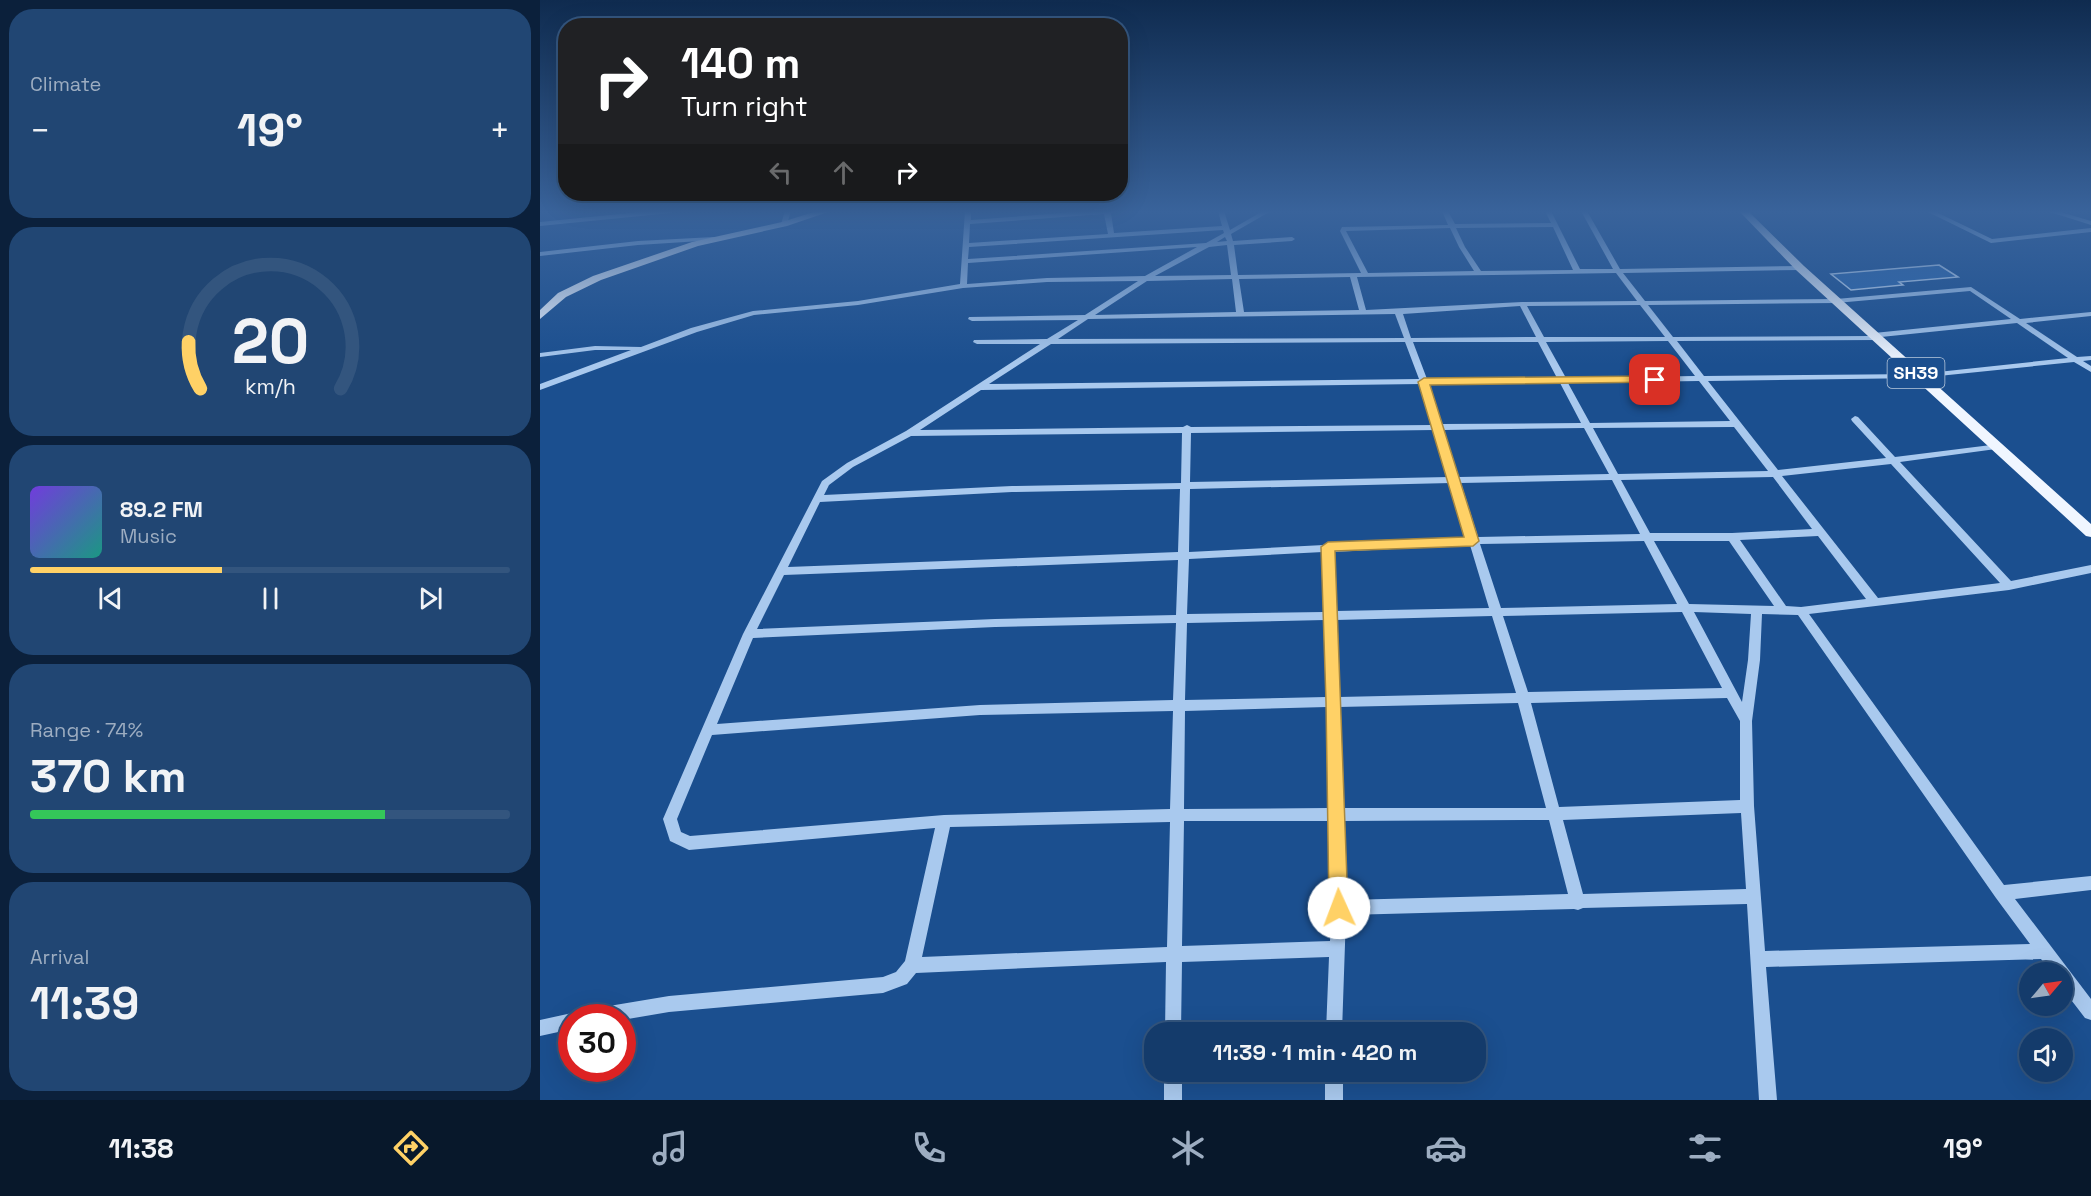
<!DOCTYPE html>
<html lang="en">
<head>
<meta charset="utf-8">
<style>
	body { margin:0; font-family:"Space Grotesk",sans-serif; background:#214673; color:#f1f3f6; height:100vh; display:flex; flex-direction:column; font-size:22px; white-space:nowrap }
	* { box-sizing:border-box; margin:0 }
	p { font-size:20px; color:#9dadc1 }
	.icon { flex:none; width:33px; height:33px; fill:none; stroke:currentColor; stroke-width:2; stroke-linecap:round; stroke-linejoin:round }
	.map { position:relative; flex:1; overflow:hidden }
	.drawer { display:flex; flex-direction:column; gap:9px; padding:9px; background:#0b203b; width:540px }
	.drawer>* { flex:none }
	.banner { position:absolute; left:18px; top:18px; width:570px; height:183px; border-radius:24px; box-shadow:0 6px 24px #0002,0 0 0 2px #33557e; background:#202124; color:#fff; overflow:hidden }
	.needle { width:39px; rotate:61deg }
	.tools { position:absolute; left:1479px; top:962px; display:grid; gap:12px }
	.tools a { display:grid; place-items:center; width:54px; height:54px; border-radius:50%; background:#143b6b; box-shadow:0 6px 24px #0002,0 0 0 2px #33557e; font-size:30px }
	.speed { position:absolute; left:18px; top:1004px; display:flex; gap:12px; font-size:30px; font-weight:700; text-align:center }
	.speed>* { display:grid; place-content:center; width:78px; height:78px; border-radius:50%; background:#143b6b; box-shadow:0 6px 24px #0002,0 0 0 2px #33557e; line-height:1 }
	.speed .limit { border:9px solid #d22; background:#fff; color:#111 }
	.pin { position:absolute; display:grid; place-items:center; width:51px; height:51px; color:#fff; margin:-26px; border-radius:12px; box-shadow:0 3px 9px #0006 }
	.me { position:absolute; width:66px; margin:-33px; rotate:358deg; stroke-linejoin:round; filter:drop-shadow(0 0 4px #0008) }
	.turn { display:flex; align-items:center; gap:21px; height:126px; padding:0 24px; font-size:27px }
	.turn .icon { width:78px; height:78px; stroke-width:2.5 }
	.turn b { display:block; font-size:42px; line-height:51px }
	.lanes { display:flex; align-items:center; height:57px; padding:0 24px; background:#0003; justify-content:center; gap:30px; direction:ltr }
	.lanes .off { opacity:.35 }
	.big { font-size:45px; font-weight:800; line-height:1.1 }
	.drawer .tile { flex:1; display:flex; flex-direction:column; justify-content:center; gap:9px; min-width:0; padding:0 21px; border-radius:24px; background:#214673 }
	.drawer .dial { align-items:center; gap:0 }
	.dial svg { height:156px; overflow:visible; fill:none; stroke:#33557e; stroke-width:7; stroke-linecap:round; text-anchor:middle }
	.dial text { fill:#f1f3f6; stroke:none }
	.song { display:flex; align-items:center; gap:18px }
	.cover { width:72px; height:72px; border-radius:9px; background:linear-gradient(135deg,hsl(260 70% 55%),hsl(170 70% 35%)) }
	.played { height:6px; border-radius:3px; background:linear-gradient(90deg,#ffd166 40%,#33557e 40%) }
	.keys { display:flex; justify-content:space-around; direction:ltr }
	.heat { display:flex; justify-content:space-between; align-items:center; font-size:33px; direction:ltr }
	.charge { height:9px; border-radius:4px; background:linear-gradient(90deg,#34c759 74%,#33557e 0) }
	.trip { position:absolute; left:604px; top:1022px; width:342px; height:60px; border-radius:24px; background:#143b6b; box-shadow:0 6px 24px #0002,0 0 0 2px #33557e; font-weight:800; line-height:60px; text-align:center }
	.dock { display:flex; height:96px; justify-content:space-around; align-items:center; background:#08182b; color:#9dadc1 }
	.dock .icon { width:42px; height:42px }
	.dock .current { color:#ffd166 }
	.dock b { font-size:27px; color:#f1f3f6 }
	main { display:flex; flex:1; min-height:0 }
	.map>svg:first-child { display:block }
</style>
</head>
<body>
<main>
<section class="drawer">
<div class="tile"><p>Climate</p>
<div class="heat"><a>−</a><b class="big">19°</b><a>+</a></div>
</div>
<div class="tile dial"><svg viewBox="0 0 100 80">
<path d="M14 69A42 42 0 1 1 86 69"/>
<path d="M14 69A42 42 0 0 1 8 45" stroke="#ffd166"/>
<text x="50" y="56" font-size="32" font-weight="700">20</text>
<text x="50" y="72" font-size="11">km/h</text>
</svg></div>
<div class="tile">
<div class="song"><i class="cover"></i><div><b>89.2 FM</b><p>Music</p></div></div>
<div class="played"></div>
<div class="keys"><svg class="icon" aria-label="previous" viewBox="0 0 24 24"><path d="M18 5L8 12l10 7zM5 5v14"/></svg><svg class="icon" aria-label="pause" viewBox="0 0 24 24"><path d="M8 5v14M16 5v14"/></svg><svg class="icon" aria-label="next" viewBox="0 0 24 24"><path d="M6 5l10 7-10 7zM19 5v14"/></svg></div>
</div>
<div class="tile"><p>Range · 74%</p><b class="big">370 km</b><div class="charge"></div></div>
<div class="tile"><p>Arrival</p><b class="big">11:39</b></div>
</section>
<div class="map">
<svg width="1551" height="1100" viewBox="0 0 1551 1100">
	<rect width="100%" height="100%" fill="#1b4f8f"/>
	<polygon fill="#2a66ad" stroke="#cfe3fa" stroke-width="1.5" points="1399,265 1418,277 1359,282 1363,285 1311,290 1291,274"/>
	<g fill="none" stroke-linecap="round" stroke-linejoin="round">
		<g fill="#a9c9ee" fill-rule="evenodd">
			<polygon points="110,211 134,211 131,213 0,226 0,222"/>
			<polygon points="245,211 251,211 247,224 244,226 241,224"/>
			<path d="M425,211H431V220L548,211H579L571,213L574,233L682,226L678,211H684L690,230L723,211H731L691,234L693,241L752,237L755,239L752,241L694,245L698,275L821,273L800,231L802,227L908,225L902,211H908L915,224L1011,223L1005,211H1011L1040,269H1073L1041,211H1047L1080,269L1260,266L1263,268L1260,270L1083,273L1105,301L1296,299L1431,287L1480,319L1551,312V316L1486,323L1537,357L1551,356V360L1543,361L1551,366V372L1534,362L1379,378L1168,381L1238,470L1346,458L1312,421L1311,419L1315,416L1318,417L1355,457L1459,444L1461,446L1459,448L1456,449L1360,462L1471,581L1551,565V573L1469,590L1269,614L1464,885L1551,876V890L1475,899L1551,999V1020L1545,1018L1522,988V972H1511L1501,959L1226,967L1237,1100H1219L1207,904L1043,908L1038,910L1034,909L806,915L802,1032H786L789,957L642,962L641,1032H625L626,962L376,973L367,984L343,993L129,1012L82,1020V1017H43L45,1011L51,1009L129,996L343,977L356,972L365,961L395,828L149,850L130,841L123,819L203,634L282,481L307,463L366,431L500,344H437L433,342L434,340L507,339L538,320L432,321L428,319L429,317L545,315L598,281L507,282L423,288L318,305L214,315L157,332L0,390V384L91,350H55L0,357V353L55,346L101,347L151,328L213,311L318,301L420,284ZM564,214L568,234L429,243L430,224ZM1013,227L1033,270L941,271L925,247L916,228ZM910,228L919,247L934,271L828,273L806,231ZM683,230L684,233L666,243L428,259L429,247ZM685,237L687,241L677,242ZM687,245L691,275L615,276L669,247ZM657,247L605,276L507,278L427,284L428,263ZM1076,273L1097,301L982,302L826,310L817,277ZM810,277L819,310L704,312L699,279ZM692,279L696,312L555,315L607,281ZM1430,291L1471,319L1334,333L1331,336L1133,337L1108,305L1296,303ZM1100,305L1125,337H1004L987,306ZM980,306L996,337L871,338L863,314ZM855,314L864,338L518,339L548,319ZM1477,323L1528,358L1379,374L1164,376L1137,341L1338,340H1341V337ZM1128,341L1155,376L1026,378L1006,342ZM865,342L879,379L449,384L511,344ZM873,342H998L1017,378L887,379ZM1159,381L1190,421L1050,423L1028,383ZM1020,383L1041,423L902,424L889,384ZM881,384L893,425L651,427L647,425L643,427L380,430L441,390ZM1194,427L1228,471L1078,474L1053,428ZM1044,428L1069,474L919,477L904,430ZM895,430L909,477L650,482L651,433ZM642,433L641,483L472,486L284,495L289,485L313,467L371,436ZM1351,464L1460,583L1338,598L1242,476ZM1233,477L1272,529L1192,533H1110L1081,480ZM1072,480L1100,534L938,537L921,483ZM911,483L928,538L792,545L788,543L784,545L649,552L650,489ZM640,489L638,552L248,567L280,502L472,492ZM1278,536L1326,599L1261,607L1246,606L1200,540ZM1104,541L1137,604L961,608L940,544ZM1114,541H1189L1234,606L1149,604ZM930,545L949,608L796,611L793,552ZM783,552L784,612L647,614L649,559ZM638,560L636,615L455,619L217,629L244,575ZM1142,612L1182,688L988,692L963,616ZM1154,612L1211,614L1208,660L1202,702ZM1222,614L1258,615L1456,898L1490,944L1225,951L1214,806L1212,721L1220,660ZM952,616L976,693L799,697L796,620ZM785,620L786,697L645,700L647,623ZM636,623L633,700L440,705L177,724L213,638L455,627ZM1187,698L1200,721V800L1019,807L991,703ZM978,703L1006,808H803L799,707ZM787,707L789,808L644,809L645,711ZM633,711L630,809L404,815L150,836L141,832L137,819L172,735L440,715ZM1201,813L1206,889L1043,894L1023,820ZM1009,820L1028,894L806,900L803,821ZM644,821H789L792,908L790,941L642,946ZM630,822L627,947L382,957L410,827Z"/>
			<polygon points="1386,211 1394,211 1452,239 1551,228 1551,232 1451,243"/>
			<polygon points="1507,211 1517,211 1551,221 1551,225"/>
			<polygon points="174,237 176,238 176,240 98,245 0,256 0,252 98,241"/>
			<polygon points="32,1013 39,1017 32,1017 32,1029 0,1036 0,1020"/>
			<rect x="624" y="1071" width="18" height="29"/>
			<rect x="785" y="1071" width="18" height="29"/>
		</g>
		<g fill="#f0f6ff" fill-rule="evenodd">
			<polygon points="277,211 291,211 247,226 158,246 61,280 26,297 0,319 0,310 18,293 53,276 152,242 242,222"/>
			<polygon points="1199,211 1208,211 1264,266 1551,524 1551,537 1546,536 1256,270"/>
		</g>
	</g>
	<linearGradient id="sky" x2="0" y2="1"><stop stop-color="#0f2b4f"/><stop offset="0.58" stop-color="#39639b"/><stop offset="1" stop-color="#39639b" stop-opacity="0"/></linearGradient>
	<rect width="1551" height="365" fill="url(#sky)"/>
	<polygon fill="#ffd166" stroke="#a68842" stroke-width="1.5" points="1115,376 1119,377 1119,382 890,385 939,541 933,546 795,551 808,908 806,915 799,918 792,915 789,908 786,702 781,547 788,542 924,537 878,382 884,378"/>
	<g text-anchor="middle" stroke-width="6" stroke-linejoin="round" paint-order="stroke">
		<rect fill="#1b4f8f" stroke="#bbcadd" stroke-width="1.5" x="1347.5" y="358" width="57" height="30" rx="4.5"/>
		<g font-size="18" font-weight="bold" fill="#fff">
			<text x="1376" y="379">SH39</text>
		</g>
	</g>
</svg>
<div class="tools">
<a><svg class="needle" viewBox="-14 -14 28 28"><path d="M0-13l5 13h-10z" fill="#e53935"/><path d="M0 13l5-13h-10z" fill="#9dadc1"/></svg></a>
<a><svg class="icon" aria-label="sound" viewBox="0 0 24 24"><path d="M4 9h4l5-4v14l-5-4H4zM17 9q2 3 0 6"/></svg></a>
</div>
<div class="speed"><div class="limit">30</div></div>
<div class="pin" style="left:1115px;top:380px;background:#d93025"><svg class="icon" aria-label="arrive" viewBox="0 0 24 24"><path d="M6 21V4h12l-3 4 3 4H6"/></svg></div>
<svg class="me" style="left:799px;top:908px" viewBox="-20 -20 40 40"><circle r="19" fill="#fff"/><path d="M0-13L10 11 0 6-10 11z" fill="#ffd166"/></svg>
<div class="trip">11:39 · 1 min · 420 m</div>
<div class="banner">
<div class="turn"><svg class="icon" aria-label="right" viewBox="0 0 24 24"><path d="M7 20v-9h11M14 6l5 5-5 5"/></svg><div><b>140 m</b>Turn right</div></div>
<div class="lanes"><svg class="icon off" aria-label="left" viewBox="0 0 24 24"><path d="M17 20v-9H6M10 6l-5 5 5 5"/></svg><svg class="icon off" aria-label="ahead" viewBox="0 0 24 24"><path d="M12 20V5M6 11l6-6 6 6"/></svg><svg class="icon" aria-label="right" viewBox="0 0 24 24"><path d="M7 20v-9h11M14 6l5 5-5 5"/></svg></div>
</div>
</div>
</main>
<nav class="dock">
<b>11:38</b>
<svg class="icon current" aria-label="directions" viewBox="0 0 24 24"><path d="M12 3l9 9-9 9-9-9zM9 14v-3h6M13 9l2 2-2 2"/></svg>
<svg class="icon" aria-label="music" viewBox="0 0 24 24"><path d="M9 18V5l10-2v13"/><circle cx="6" cy="18" r="3"/><circle cx="16" cy="16" r="3"/></svg>
<svg class="icon" aria-label="phone" viewBox="0 0 24 24"><path d="M5 4h4l2 5-3 2q2 4 5 5l2-3 5 2v4C11 20 4 13 5 4z"/></svg>
<svg class="icon" aria-label="climate" viewBox="0 0 24 24"><path d="M12 3v18M4 7l16 10M4 17L20 7"/></svg>
<svg class="icon" aria-label="car" viewBox="0 0 24 24"><path d="M5 17H2v-5l4-1 3-4h7l3 4 3 1v5h-3M9 17h6M6 11h13"/><circle cx="7" cy="17" r="2"/><circle cx="17" cy="17" r="2"/></svg>
<svg class="icon" aria-label="filters" viewBox="0 0 24 24"><path d="M4 7h16M4 17h16"/><circle cx="9" cy="7" r="2"/><circle cx="15" cy="17" r="2"/></svg>
<b>19°</b>
</nav>
</body>
</html>
